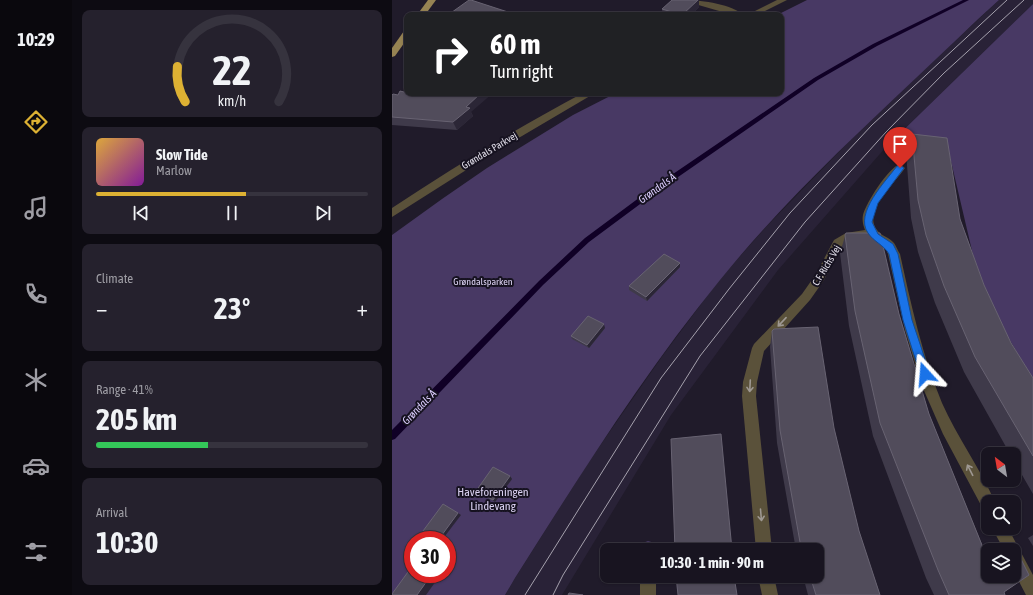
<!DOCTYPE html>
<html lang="en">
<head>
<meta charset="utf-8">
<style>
	body { margin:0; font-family:"Asap Condensed",sans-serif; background:#25212d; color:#f1f3f6; height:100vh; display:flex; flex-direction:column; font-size:15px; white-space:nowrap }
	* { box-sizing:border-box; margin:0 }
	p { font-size:13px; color:#9f9ea5 }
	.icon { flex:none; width:22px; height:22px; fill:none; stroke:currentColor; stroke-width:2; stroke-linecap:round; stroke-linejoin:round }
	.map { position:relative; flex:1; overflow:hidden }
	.panel { display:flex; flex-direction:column; gap:10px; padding:10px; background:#0d0b12; width:320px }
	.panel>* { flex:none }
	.banner { position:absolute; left:12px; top:12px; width:380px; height:84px; border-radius:8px; box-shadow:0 1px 3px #0004,0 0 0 1px #36333e; background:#202124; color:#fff; overflow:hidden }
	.needle { width:26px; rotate:329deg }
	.buttons { position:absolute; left:589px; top:447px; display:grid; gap:8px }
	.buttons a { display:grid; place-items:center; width:40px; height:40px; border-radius:8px; background:#181420; box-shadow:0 1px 3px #0004,0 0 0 1px #36333e; font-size:20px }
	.speed { position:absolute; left:12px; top:531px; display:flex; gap:8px; font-size:20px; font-weight:700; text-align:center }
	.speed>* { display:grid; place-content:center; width:52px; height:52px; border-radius:50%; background:#181420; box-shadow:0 1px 3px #0004,0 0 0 1px #36333e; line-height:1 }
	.speed .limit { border:6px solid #d22; background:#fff; color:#111 }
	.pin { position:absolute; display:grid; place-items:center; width:34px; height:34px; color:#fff; margin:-41px -17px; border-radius:50% 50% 50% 0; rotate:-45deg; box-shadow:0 0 4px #0007 }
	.pin .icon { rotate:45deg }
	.me { position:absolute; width:44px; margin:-22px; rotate:341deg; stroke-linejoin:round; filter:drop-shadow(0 0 3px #0008) }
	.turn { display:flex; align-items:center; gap:14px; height:84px; padding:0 20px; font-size:18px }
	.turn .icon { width:52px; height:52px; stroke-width:2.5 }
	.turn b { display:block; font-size:28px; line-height:34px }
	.big { font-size:30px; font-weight:700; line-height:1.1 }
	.panel .widget { flex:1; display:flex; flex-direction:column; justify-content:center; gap:6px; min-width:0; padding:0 14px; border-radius:8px; background:#25212d }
	.panel .dial { align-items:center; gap:0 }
	.dial svg { height:104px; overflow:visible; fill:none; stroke:#36333e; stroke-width:7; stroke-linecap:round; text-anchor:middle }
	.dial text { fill:#f1f3f6; stroke:none }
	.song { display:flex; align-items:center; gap:12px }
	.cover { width:48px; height:48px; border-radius:6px; background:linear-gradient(135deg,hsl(40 70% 55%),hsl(290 70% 35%)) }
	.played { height:4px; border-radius:2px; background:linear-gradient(90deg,#ddb133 55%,#36333e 55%) }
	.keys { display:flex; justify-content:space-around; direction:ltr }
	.heat { display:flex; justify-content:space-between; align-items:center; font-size:22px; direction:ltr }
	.charge { height:6px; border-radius:3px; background:linear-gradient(90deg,#34c759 41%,#36333e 0) }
	.trip { position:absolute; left:208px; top:543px; width:224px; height:40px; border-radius:8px; background:#181420; box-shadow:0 1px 3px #0004,0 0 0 1px #36333e; font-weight:700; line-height:40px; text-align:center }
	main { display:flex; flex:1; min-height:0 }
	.menu { display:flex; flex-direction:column; width:72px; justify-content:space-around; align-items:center; background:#0a080d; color:#9f9ea5 }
	.menu .icon { width:28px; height:28px }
	.menu .current { color:#ddb133 }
	.menu b { font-size:18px; color:#f1f3f6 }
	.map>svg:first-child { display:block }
</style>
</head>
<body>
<main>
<nav class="menu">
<b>10:29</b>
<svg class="icon current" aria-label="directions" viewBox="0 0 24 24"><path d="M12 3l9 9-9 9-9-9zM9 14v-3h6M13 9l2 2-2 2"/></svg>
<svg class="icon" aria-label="music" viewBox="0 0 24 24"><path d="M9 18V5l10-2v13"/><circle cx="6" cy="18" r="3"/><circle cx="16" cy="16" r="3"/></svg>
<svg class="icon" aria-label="phone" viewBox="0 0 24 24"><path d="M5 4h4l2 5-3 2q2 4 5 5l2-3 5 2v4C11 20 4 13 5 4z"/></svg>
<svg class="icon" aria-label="climate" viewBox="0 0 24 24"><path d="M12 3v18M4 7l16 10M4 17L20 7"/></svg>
<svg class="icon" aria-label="car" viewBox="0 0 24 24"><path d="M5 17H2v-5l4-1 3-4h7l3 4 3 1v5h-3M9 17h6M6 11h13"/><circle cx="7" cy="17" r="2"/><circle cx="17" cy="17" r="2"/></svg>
<svg class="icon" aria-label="filters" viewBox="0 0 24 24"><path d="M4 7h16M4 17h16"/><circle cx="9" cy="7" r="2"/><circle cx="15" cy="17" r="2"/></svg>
</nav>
<section class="panel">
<div class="widget dial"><svg viewBox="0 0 100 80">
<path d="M14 69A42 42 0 1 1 86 69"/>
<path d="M14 69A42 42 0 0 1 8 42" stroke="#ddb133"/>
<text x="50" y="56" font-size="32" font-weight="700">22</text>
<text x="50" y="72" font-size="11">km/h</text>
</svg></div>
<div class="widget">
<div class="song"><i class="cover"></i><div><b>Slow Tide</b><p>Marlow</p></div></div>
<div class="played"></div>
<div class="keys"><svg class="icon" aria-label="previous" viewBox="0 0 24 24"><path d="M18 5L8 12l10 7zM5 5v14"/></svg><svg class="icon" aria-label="pause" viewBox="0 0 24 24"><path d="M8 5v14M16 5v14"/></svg><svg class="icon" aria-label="next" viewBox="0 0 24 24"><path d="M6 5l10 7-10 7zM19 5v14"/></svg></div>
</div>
<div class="widget"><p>Climate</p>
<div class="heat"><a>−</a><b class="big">23°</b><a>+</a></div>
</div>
<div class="widget"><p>Range · 41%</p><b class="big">205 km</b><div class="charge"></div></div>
<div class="widget"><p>Arrival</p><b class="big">10:30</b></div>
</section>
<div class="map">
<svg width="641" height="595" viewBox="0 0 641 595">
	<rect width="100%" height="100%" fill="#201b2a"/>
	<polygon fill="#292237" points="607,0 641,0 641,4 494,147 386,270 279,415 170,595 113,595 123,578 196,463 269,358 327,280 374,227 473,125"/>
	<g fill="#483964" fill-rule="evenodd">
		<path d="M415,0H607C579,25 552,52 524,78C456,142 387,207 328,280C252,373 187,477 123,578L113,595H0V235L50,199L95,168L181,115L224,93H389V15H385ZM21,540H55V574H21Z"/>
		<polygon points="641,4 641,381 589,289 558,157 494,147"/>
		<polygon points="256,541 266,544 271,550 239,550 243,546"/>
	</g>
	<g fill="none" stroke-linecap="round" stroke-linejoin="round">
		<polygon fill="#100026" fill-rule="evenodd" points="571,0 577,0 485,46 426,80 263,193 197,242 151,285 3,439 0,440 0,430 147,281 193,238 259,189 422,78 481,44"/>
		<g fill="#5a513a" fill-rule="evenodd">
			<path d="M295,0C309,0 342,5 351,15H341L296,2Z"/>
			<polygon points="385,0 395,0 365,15 355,15"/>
			<path d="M191,93H203L101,153L0,217V208C62,167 125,128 191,93Z"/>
			<path d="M508,164L513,168C504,182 470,211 485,230C489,236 497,237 502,243C504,246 506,251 508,254C519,304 530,355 550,403C565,437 588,468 603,502H596V511L591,509L551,434L530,386L513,330L496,254L494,249L486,243L474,238L460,240L450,246L432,280L418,300L372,351L365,382L364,396L380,550H364L350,396L351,382L360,348L362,344L410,294L424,274L442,240L454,233L473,230C471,225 470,220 471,215C474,203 496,168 508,164Z"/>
			<polygon points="600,528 616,528 641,575 641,595 634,595 622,572 622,550 612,550"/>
			<polygon points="256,576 262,578 264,584 264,595 248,595 248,584 250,578"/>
			<polygon points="366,576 382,576 386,595 370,595"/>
		</g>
		<g fill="#968353" fill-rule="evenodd">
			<polygon points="36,0 44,0 33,15 25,15"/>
			<polygon points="12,31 15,31 15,39 3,56 0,57 0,48"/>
		</g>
		<g stroke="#a5a1ad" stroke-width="1">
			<polyline points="133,595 269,378 337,289 398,213 480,125 615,0"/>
			<polyline points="161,595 171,575 308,356 413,222 494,132 552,73 632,0"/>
		</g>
	</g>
	<g fill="#3f3a4a">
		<polygon points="307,7 299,15 271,15 270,9"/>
		<polygon points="0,95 79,112 81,116 65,130 0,125"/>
		<polygon points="520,134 568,219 592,285 619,343 641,378 641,494 622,461 622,454 618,454 572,372 543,303 526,252 519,218 514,152"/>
		<polygon points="454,233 488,233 507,314 537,414 596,559 596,576 622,576 622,550 609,550 621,543 637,575 612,592 613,595 542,595 534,578 481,436 457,326 448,253"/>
		<polygon points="288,267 255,301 237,290 237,286"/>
		<polygon points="213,328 197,348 180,339 179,336"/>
		<polygon points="380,331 442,428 467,531 488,595 416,595 411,576 425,576 425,550 404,550 385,443 378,347"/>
		<polygon points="118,476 120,479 103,502 86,493 84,491"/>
		<polygon points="641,535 641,546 636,538"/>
	</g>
	<g fill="#2b2636">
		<polygon points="306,0 307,0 307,7 299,15 290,15"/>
		<polygon points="89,93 101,93 79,112 81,116 65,130 61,122 74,107"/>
		<polygon points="288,263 288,267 255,301 254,297"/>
		<polygon points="212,324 213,328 197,348 195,345"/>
		<polygon points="118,476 120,479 103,502 101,500"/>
		<polygon points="66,513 69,515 50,540 49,540 47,539"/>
		<polygon points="40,574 49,574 34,595 25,595"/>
	</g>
	<g fill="#514c5b" stroke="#686372">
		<polygon points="77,0 79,0 125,15 56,15"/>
		<polygon points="280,0 306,0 290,15 270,9"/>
		<polygon points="15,88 15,93 89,93 74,107 78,108 61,122 0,117 0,95 1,94 6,95 8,91 12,92"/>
		<polygon points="520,134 555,138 568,219 592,285 619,343 641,378 641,456 583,357 552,286 534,235 526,200"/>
		<polygon points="454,233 488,233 507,314 537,414 596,560 596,576 622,576 622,550 613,550 621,543 637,575 612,592 613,595 557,595 546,570 488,423 463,311 453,235"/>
		<polygon points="272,254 288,263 254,297 237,286"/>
		<polygon points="196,316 212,324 195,345 179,336"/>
		<polygon points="426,327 442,428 467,531 488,595 424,595 418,576 425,576 425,550 411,550 408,542 388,430 380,331 382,329"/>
		<polygon points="329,434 340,550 283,550 279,439"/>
		<polygon points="101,467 118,476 101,500 84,491"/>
		<polygon points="51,504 66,513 47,539 31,531"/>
		<polygon points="21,565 21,574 40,574 25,595 0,595 0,594"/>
		<polygon points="284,576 342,576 345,595 286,595"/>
		<polygon points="177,593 191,595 176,595"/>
	</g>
	<defs><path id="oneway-shaft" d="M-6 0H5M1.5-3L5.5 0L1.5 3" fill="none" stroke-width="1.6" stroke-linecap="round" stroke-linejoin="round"/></defs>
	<g stroke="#9e9892">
		<use href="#oneway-shaft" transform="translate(390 322) rotate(133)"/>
		<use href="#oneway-shaft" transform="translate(358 386) rotate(93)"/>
		<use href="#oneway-shaft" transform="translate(578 470) rotate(-117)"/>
		<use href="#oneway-shaft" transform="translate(369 515) rotate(85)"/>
	</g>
	<path fill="#1a73e8" stroke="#114b97" d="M508,165L512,168L486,203L480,222L486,234L501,244L506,254L520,320L538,374L537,378L533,379L529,378L528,374L511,320L497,254C492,245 482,242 476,233C462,213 494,181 505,166Z"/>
	<g text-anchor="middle" stroke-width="4" stroke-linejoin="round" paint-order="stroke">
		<g font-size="10" fill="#e2dfea" stroke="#161220">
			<text transform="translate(97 150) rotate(-31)" y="4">Grøndals Parkvej</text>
			<text transform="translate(434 265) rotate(-59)" y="4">C.F. Richs Vej</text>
		</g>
		<g font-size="10" fill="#dcd3f3" stroke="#161220">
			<text x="91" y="285">Grøndalsparken</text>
		</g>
		<g font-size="11" font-style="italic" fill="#dccefe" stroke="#161220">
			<text transform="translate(265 188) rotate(-36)" y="4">Grøndals Å</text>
			<text transform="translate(27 407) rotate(-46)" y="4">Grøndals Å</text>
		</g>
		<g font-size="12" fill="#dcd3f3" stroke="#161220">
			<text x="101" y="496">Haveforeningen<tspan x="101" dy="14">Lindevang</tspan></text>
		</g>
	</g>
</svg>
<div class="buttons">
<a><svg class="needle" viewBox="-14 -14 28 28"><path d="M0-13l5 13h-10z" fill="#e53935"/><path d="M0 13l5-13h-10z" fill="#9f9ea5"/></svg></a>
<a><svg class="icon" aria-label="search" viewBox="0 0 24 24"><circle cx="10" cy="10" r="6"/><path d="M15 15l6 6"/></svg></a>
<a><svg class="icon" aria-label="layers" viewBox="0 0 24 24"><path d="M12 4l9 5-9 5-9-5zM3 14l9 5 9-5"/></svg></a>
</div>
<div class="speed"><div class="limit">30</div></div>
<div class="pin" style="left:508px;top:168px;background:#d93025"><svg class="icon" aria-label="arrive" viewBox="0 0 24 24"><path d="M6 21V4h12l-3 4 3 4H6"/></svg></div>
<svg class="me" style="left:533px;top:374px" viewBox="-20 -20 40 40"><path d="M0-17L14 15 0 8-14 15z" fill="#1a73e8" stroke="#fff" stroke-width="4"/></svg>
<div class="trip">10:30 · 1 min · 90 m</div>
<div class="banner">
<div class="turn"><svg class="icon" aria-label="right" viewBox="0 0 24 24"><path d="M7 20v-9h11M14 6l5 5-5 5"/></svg><div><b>60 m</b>Turn right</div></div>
</div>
</div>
</main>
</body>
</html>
